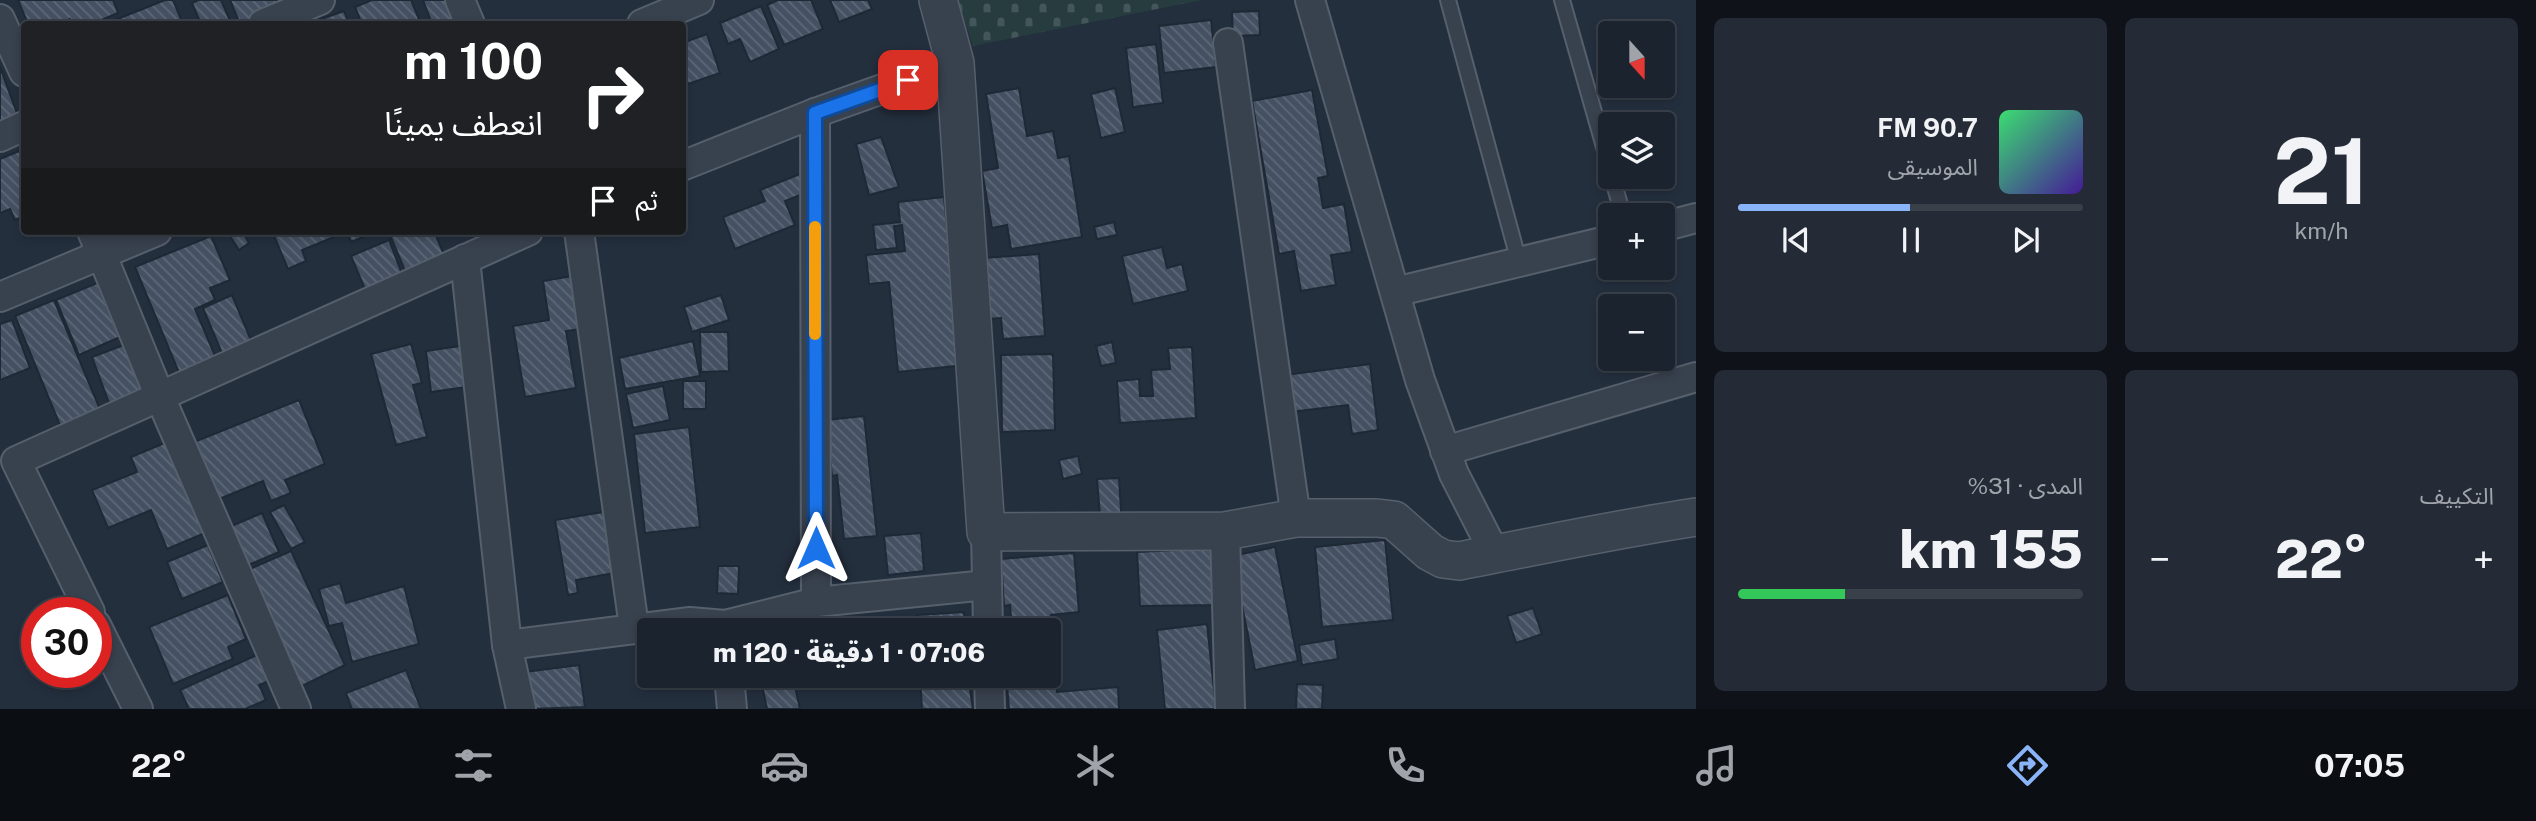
<!DOCTYPE html>
<html lang="ar">
<head>
<meta charset="utf-8">
<style>
	body { margin:0; font-family:"Public Sans","Noto Sans Arabic",sans-serif; background:#242b36; color:#f1f3f6; direction:rtl; height:100vh; display:flex; flex-direction:column; font-size:26px; white-space:nowrap }
	* { box-sizing:border-box; margin:0 }
	p { font-size:23px; color:#a0a4aa }
	.icon { flex:none; width:38px; height:38px; fill:none; stroke:currentColor; stroke-width:2; stroke-linecap:round; stroke-linejoin:round }
	.map { position:relative; flex:1; overflow:hidden; direction:ltr }
	.details { display:flex; flex-direction:column; gap:18px; padding:18px; background:#0f1319; width:840px }
	.details>* { flex:none }
	.guide { position:absolute; left:21px; top:21px; width:665px; height:214px; border-radius:7px; box-shadow:0 4px 10px #0003,0 0 0 2px #39404a; direction:rtl; background:#202124; color:#fff; overflow:hidden }
	.needle { width:46px; rotate:159deg }
	.fabs { position:absolute; left:1598px; top:21px; display:grid; gap:14px }
	.fabs a { display:grid; place-items:center; width:77px; height:77px; border-radius:7px; background:#1b232e; box-shadow:0 4px 10px #0003,0 0 0 2px #39404a; font-size:35px }
	.speed { position:absolute; left:21px; top:597px; display:flex; gap:14px; font-size:35px; font-weight:700; text-align:center }
	.speed>* { display:grid; place-content:center; width:91px; height:91px; border-radius:50%; background:#1b232e; box-shadow:0 4px 10px #0003,0 0 0 2px #39404a; line-height:1 }
	.speed .limit { border:10px solid #d22; background:#fff; color:#111 }
	.pin { position:absolute; display:grid; place-items:center; width:60px; height:60px; color:#fff; margin:-30px; border-radius:14px; box-shadow:0 4px 10px #0006 }
	.me { position:absolute; width:77px; margin:-38px; rotate:0deg; stroke-linejoin:round; filter:drop-shadow(0 0 5px #0008) }
	.turn { display:flex; align-items:center; gap:24px; height:147px; padding:0 28px; font-size:32px }
	.turn .icon { width:91px; height:91px; stroke-width:2.5 }
	.turn b { display:block; font-size:49px; line-height:60px }
	.then { display:flex; align-items:center; height:66px; padding:0 28px; background:#0003; gap:14px; font-size:26px }
	.big { font-size:52px; font-weight:800; line-height:1.1 }
	.details .card { flex:1; display:flex; flex-direction:column; justify-content:center; gap:10px; min-width:0; padding:0 24px; border-radius:10px; background:#242b36 }
	.details .dial { align-items:center; gap:0 }
	.dial b { font-size:91px; line-height:1 }
	.song { display:flex; align-items:center; gap:21px }
	.cover { width:84px; height:84px; border-radius:10px; background:linear-gradient(135deg,hsl(140 70% 55%),hsl(260 70% 35%)) }
	.played { height:7px; border-radius:4px; background:linear-gradient(90deg,#8ab4f8 50%,#39404a 50%) }
	.keys { display:flex; justify-content:space-around; direction:ltr }
	.heat { display:flex; justify-content:space-between; align-items:center; font-size:38px; direction:ltr }
	.charge { height:10px; border-radius:5px; background:linear-gradient(90deg,#34c759 31%,#39404a 0) }
	.details .tiles { flex:1; display:grid; gap:18px; grid-template-columns:repeat(2,1fr) }
	.trip { position:absolute; left:637px; top:618px; width:424px; height:70px; border-radius:7px; background:#1b232e; box-shadow:0 4px 10px #0003,0 0 0 2px #39404a; font-weight:800; line-height:70px; text-align:center; direction:rtl }
	.tabs { display:flex; height:112px; justify-content:space-around; align-items:center; background:#0b0e12; color:#a0a4aa }
	.tabs .icon { width:49px; height:49px }
	.tabs .current { color:#8ab4f8 }
	.tabs b { font-size:32px; color:#f1f3f6 }
	main { display:flex; flex:1; min-height:0 }
	.map>svg:first-child { display:block }
</style>
</head>
<body>
<main>
<section class="details">
<div class="tiles">
<div class="card dial"><b>21</b><p>km/h</p></div>
<div class="card">
<div class="song"><i class="cover"></i><div><b>90.7 FM</b><p>الموسيقى</p></div></div>
<div class="played"></div>
<div class="keys"><svg class="icon" aria-label="previous" viewBox="0 0 24 24"><path d="M18 5L8 12l10 7zM5 5v14"/></svg><svg class="icon" aria-label="pause" viewBox="0 0 24 24"><path d="M8 5v14M16 5v14"/></svg><svg class="icon" aria-label="next" viewBox="0 0 24 24"><path d="M6 5l10 7-10 7zM19 5v14"/></svg></div>
</div>
<div class="card"><p>التكييف</p>
<div class="heat"><a>−</a><b class="big">22°</b><a>+</a></div>
</div>
<div class="card"><p>المدى · 31%</p><b class="big">155 km</b><div class="charge"></div></div>
</div>
</section>
<div class="map">
<svg width="1696" height="709" viewBox="0 0 1696 709">
	<defs>
		<pattern id="cemetery-stones" width="16" height="16" patternUnits="userSpaceOnUse" patternTransform="scale(1.75)"><rect width="16" height="16" fill="#263c3f"/><path d="M2 7V4a2 2 0 0 1 4 0v3zM10 15v-3a2 2 0 0 1 4 0v3z" fill="#435659"/></pattern>
		<pattern id="building-back-hatch" width="6" height="6" patternUnits="userSpaceOnUse" patternTransform="scale(1.75)"><rect width="6" height="6" fill="#455162"/><path d="M-1 5l2 2M0 0l6 6M5-1l2 2" fill="none" stroke="#5d6877"/></pattern>
	</defs>
	<rect width="100%" height="100%" fill="#242f3e"/>
	<polygon fill="url(#cemetery-stones)" points="958,0 1202,0 973,46"/>
	<g fill="url(#building-back-hatch)" stroke="#1f2835" stroke-width="2">
		<polygon points="18,0 113,0 118,13 92,24 73,24 70,19 58,24 28,24"/>
		<polygon points="165,0 173,0 183,24 105,24"/>
		<polygon points="198,0 221,0 231,23 201,24 192,3"/>
		<polygon points="230,0 278,0 282,10 240,24"/>
		<polygon points="372,0 411,0 421,24 362,24 355,7"/>
		<polygon points="423,0 450,0 458,22 432,24"/>
		<polygon points="778,0 811,0 823,29 784,45 767,5"/>
		<polygon points="830,0 868,0 872,9 839,22"/>
		<polygon points="761,6 779,49 750,62 740,39 728,44 720,23"/>
		<polygon points="344,11 349,24 307,24"/>
		<polygon points="1259,11 1260,35 1233,36 1232,12"/>
		<polygon points="1211,20 1216,67 1164,73 1159,26"/>
		<polygon points="707,34 720,73 688,84 682,68 682,43"/>
		<polygon points="1156,44 1163,103 1133,107 1126,48"/>
		<polygon points="0,67 18,116 0,123"/>
		<polygon points="1019,88 1027,136 1053,131 1058,158 1069,156 1082,237 1011,249 1007,225 992,228 982,171 998,168 986,94"/>
		<polygon points="1115,88 1125,132 1101,138 1091,94"/>
		<polygon points="1312,90 1328,176 1318,178 1323,208 1344,204 1352,252 1331,255 1336,285 1301,291 1294,251 1279,254 1252,101"/>
		<polygon points="881,137 899,187 869,195 856,144"/>
		<polygon points="24,149 24,216 15,220 10,209 0,213 0,159"/>
		<polygon points="800,174 808,192 785,201 795,225 735,249 723,217 765,201 760,190"/>
		<polygon points="944,197 957,325 965,365 898,372 889,282 869,284 866,255 905,251 902,225 894,226 897,248 876,250 873,225 900,222 898,202"/>
		<polygon points="1114,222 1117,235 1097,239 1094,227"/>
		<polygon points="231,231 242,231 249,243 239,250 228,233"/>
		<polygon points="272,231 332,231 334,237 302,250 306,261 288,269"/>
		<polygon points="347,231 366,231 368,235 351,242"/>
		<polygon points="399,231 434,231 448,264 409,280 390,235"/>
		<polygon points="211,236 230,280 210,288 215,300 195,309 219,365 182,380 135,267"/>
		<polygon points="389,240 404,279 367,294 351,256"/>
		<polygon points="1162,247 1167,268 1182,264 1188,291 1133,304 1122,256"/>
		<polygon points="1039,254 1045,336 1003,339 1001,318 987,319 983,258"/>
		<polygon points="578,275 587,328 566,331 576,388 525,397 513,326 549,320 543,281"/>
		<polygon points="97,283 120,337 79,355 56,300"/>
		<polygon points="232,295 253,345 224,358 203,308"/>
		<polygon points="721,295 729,320 692,332 684,307"/>
		<polygon points="54,300 102,414 62,430 15,316"/>
		<polygon points="12,320 30,368 0,380 0,324"/>
		<polygon points="700,332 728,332 729,371 701,372"/>
		<polygon points="693,341 700,376 625,389 619,358"/>
		<polygon points="1112,342 1116,363 1101,366 1096,346"/>
		<polygon points="129,343 149,398 112,411 92,357"/>
		<polygon points="411,344 422,383 413,385 427,437 396,445 371,354"/>
		<polygon points="467,345 473,386 431,392 426,351"/>
		<polygon points="1192,347 1196,418 1120,423 1117,381 1139,379 1140,396 1153,396 1151,370 1170,369 1168,348"/>
		<polygon points="1053,354 1055,430 1002,432 1001,355"/>
		<polygon points="1370,364 1378,430 1352,434 1348,405 1290,412 1285,375"/>
		<rect x="683" y="381" width="23" height="28"/>
		<polygon points="663,386 670,420 633,428 626,394"/>
		<polygon points="299,400 325,464 285,480 291,493 271,501 263,481 212,502 189,444"/>
		<polygon points="864,416 877,536 844,539 837,475 832,476 826,420"/>
		<polygon points="689,427 700,527 645,533 634,434"/>
		<polygon points="167,442 205,533 167,549 151,510 108,528 92,490 137,472 131,457"/>
		<polygon points="1078,456 1082,474 1063,479 1059,460"/>
		<polygon points="1119,478 1122,526 1101,528 1097,479"/>
		<polygon points="284,505 305,542 291,549 270,512"/>
		<polygon points="603,512 614,573 576,580 578,593 568,595 555,520"/>
		<polygon points="262,513 279,552 246,566 229,527"/>
		<polygon points="921,533 924,571 888,575 884,536"/>
		<polygon points="1385,540 1393,620 1322,627 1315,547"/>
		<polygon points="208,545 223,582 182,599 167,562"/>
		<polygon points="1275,547 1298,661 1255,670 1232,556"/>
		<polygon points="1215,548 1218,605 1140,606 1137,552"/>
		<polygon points="291,551 345,665 302,686 243,572"/>
		<polygon points="1074,553 1079,612 1051,615 1057,692 1118,687 1119,709 1009,709 1007,685 1004,686 1003,676 1048,676 1048,630 1012,630 1010,605 1004,606 1001,559"/>
		<polygon points="718,566 739,566 738,594 717,593"/>
		<polygon points="340,583 346,603 404,586 419,644 352,662 342,623 329,626 319,589"/>
		<polygon points="228,595 246,639 228,647 233,659 173,684 149,627"/>
		<polygon points="1533,608 1542,634 1516,643 1507,616"/>
		<polygon points="964,612 965,630 918,630 917,615"/>
		<polygon points="831,622 833,630 794,630"/>
		<polygon points="1207,624 1216,709 1165,709 1157,630"/>
		<polygon points="1335,639 1338,659 1302,665 1299,645"/>
		<polygon points="257,655 269,681 259,685 266,700 245,709 189,709 180,690"/>
		<polygon points="579,665 585,707 530,709 525,672"/>
		<polygon points="406,670 421,709 352,709 346,693"/>
		<polygon points="760,676 777,676 780,685 794,682 800,709 767,709"/>
		<polygon points="838,676 877,676 840,684"/>
		<polygon points="920,676 968,676 973,709 922,709"/>
		<polygon points="1297,684 1323,685 1322,709 1296,709"/>
	</g>
	<g fill="none" stroke-linecap="round" stroke-linejoin="round">
		<defs>
			<g id="service">
				<polyline points="1448,0 1519,262"/>
				<polyline points="1562,0 1610,168"/>
				<polyline points="1612,177 1623,215"/>
			</g>
			<g id="minor">
				<polyline points="460,0 470,24"/>
				<polyline points="1310,0 1420,380 1454,474 1495,554"/>
				<polyline points="0,19 24,72"/>
				<polyline points="263,24 320,0"/>
				<polyline points="642,24 699,0"/>
				<polyline points="1228,43 1296,518"/>
				<polyline points="815,113 816,602"/>
				<polyline points="0,137 24,126"/>
				<polyline points="682,166 815,113 955,63"/>
				<polyline points="1662,227 1696,218"/>
				<polyline points="92,231 160,397 296,709"/>
				<polyline points="579,231 634,627"/>
				<polyline points="465,259 507,645 521,709"/>
				<polyline points="1395,292 1610,240"/>
				<polyline points="0,297 157,231"/>
				<polyline points="1445,451 1696,377"/>
				<polyline points="1225,531 1230,709"/>
				<polyline points="986,532 988,630"/>
				<polyline points="90,612 16,461 528,231"/>
				<polyline points="96,625 138,709"/>
				<polyline points="507,645 690,622 725,625 816,602 987,585"/>
				<polyline points="729,676 732,709"/>
				<polyline points="989,676 990,709"/>
			</g>
			<path id="tertiary" d="M938,0L955,63L986,532L1225,531L1296,518H1377L1394,520L1430,552L1443,559L1459,561C1538,546 1616,529 1696,517"/>
		</defs>
		<use href="#service" stroke="#565f6c" stroke-width="18"/>
		<use href="#minor" stroke="#565f6c" stroke-width="32"/>
		<use href="#tertiary" stroke="#565f6c" stroke-width="40"/>
		<use href="#service" stroke="#38414e" stroke-width="14"/>
		<use href="#minor" stroke="#38414e" stroke-width="28"/>
		<use href="#tertiary" stroke="#38414e" stroke-width="37"/>
	</g>
	<g fill="none" stroke-linecap="round" stroke-linejoin="round">
		<defs>
			<polyline id="route" points="816,548 815,113 908,80"/>
		</defs>
		<use href="#route" stroke="#114b97" stroke-width="18"/>
		<use href="#route" stroke="#1a73e8" stroke-width="12"/>
		<polyline stroke="#f59e0b" stroke-width="12" points="815,227 815,334"/>
	</g>
</svg>
<div class="fabs">
<a><svg class="needle" viewBox="-14 -14 28 28"><path d="M0-13l5 13h-10z" fill="#e53935"/><path d="M0 13l5-13h-10z" fill="#a0a4aa"/></svg></a>
<a><svg class="icon" aria-label="layers" viewBox="0 0 24 24"><path d="M12 4l9 5-9 5-9-5zM3 14l9 5 9-5"/></svg></a>
<a>+</a>
<a>−</a>
</div>
<div class="speed"><div class="limit">30</div></div>
<div class="pin" style="left:908px;top:80px;background:#d93025"><svg class="icon" aria-label="arrive" viewBox="0 0 24 24"><path d="M6 21V4h12l-3 4 3 4H6"/></svg></div>
<svg class="me" style="left:816px;top:548px" viewBox="-20 -20 40 40"><path d="M0-17L14 15 0 8-14 15z" fill="#1a73e8" stroke="#fff" stroke-width="4"/></svg>
<div class="trip">07:06 · 1 دقيقة · 120 m</div>
<div class="guide">
<div class="turn"><svg class="icon" aria-label="right" viewBox="0 0 24 24"><path d="M7 20v-9h11M14 6l5 5-5 5"/></svg><div><b>100 m</b>انعطف يمينًا</div></div>
<div class="then">ثم<svg class="icon" aria-label="arrive" viewBox="0 0 24 24"><path d="M6 21V4h12l-3 4 3 4H6"/></svg></div>
</div>
</div>
</main>
<nav class="tabs">
<b>07:05</b>
<svg class="icon current" aria-label="directions" viewBox="0 0 24 24"><path d="M12 3l9 9-9 9-9-9zM9 14v-3h6M13 9l2 2-2 2"/></svg>
<svg class="icon" aria-label="music" viewBox="0 0 24 24"><path d="M9 18V5l10-2v13"/><circle cx="6" cy="18" r="3"/><circle cx="16" cy="16" r="3"/></svg>
<svg class="icon" aria-label="phone" viewBox="0 0 24 24"><path d="M5 4h4l2 5-3 2q2 4 5 5l2-3 5 2v4C11 20 4 13 5 4z"/></svg>
<svg class="icon" aria-label="climate" viewBox="0 0 24 24"><path d="M12 3v18M4 7l16 10M4 17L20 7"/></svg>
<svg class="icon" aria-label="car" viewBox="0 0 24 24"><path d="M5 17H2v-5l4-1 3-4h7l3 4 3 1v5h-3M9 17h6M6 11h13"/><circle cx="7" cy="17" r="2"/><circle cx="17" cy="17" r="2"/></svg>
<svg class="icon" aria-label="filters" viewBox="0 0 24 24"><path d="M4 7h16M4 17h16"/><circle cx="9" cy="7" r="2"/><circle cx="15" cy="17" r="2"/></svg>
<b>22°</b>
</nav>
</body>
</html>
